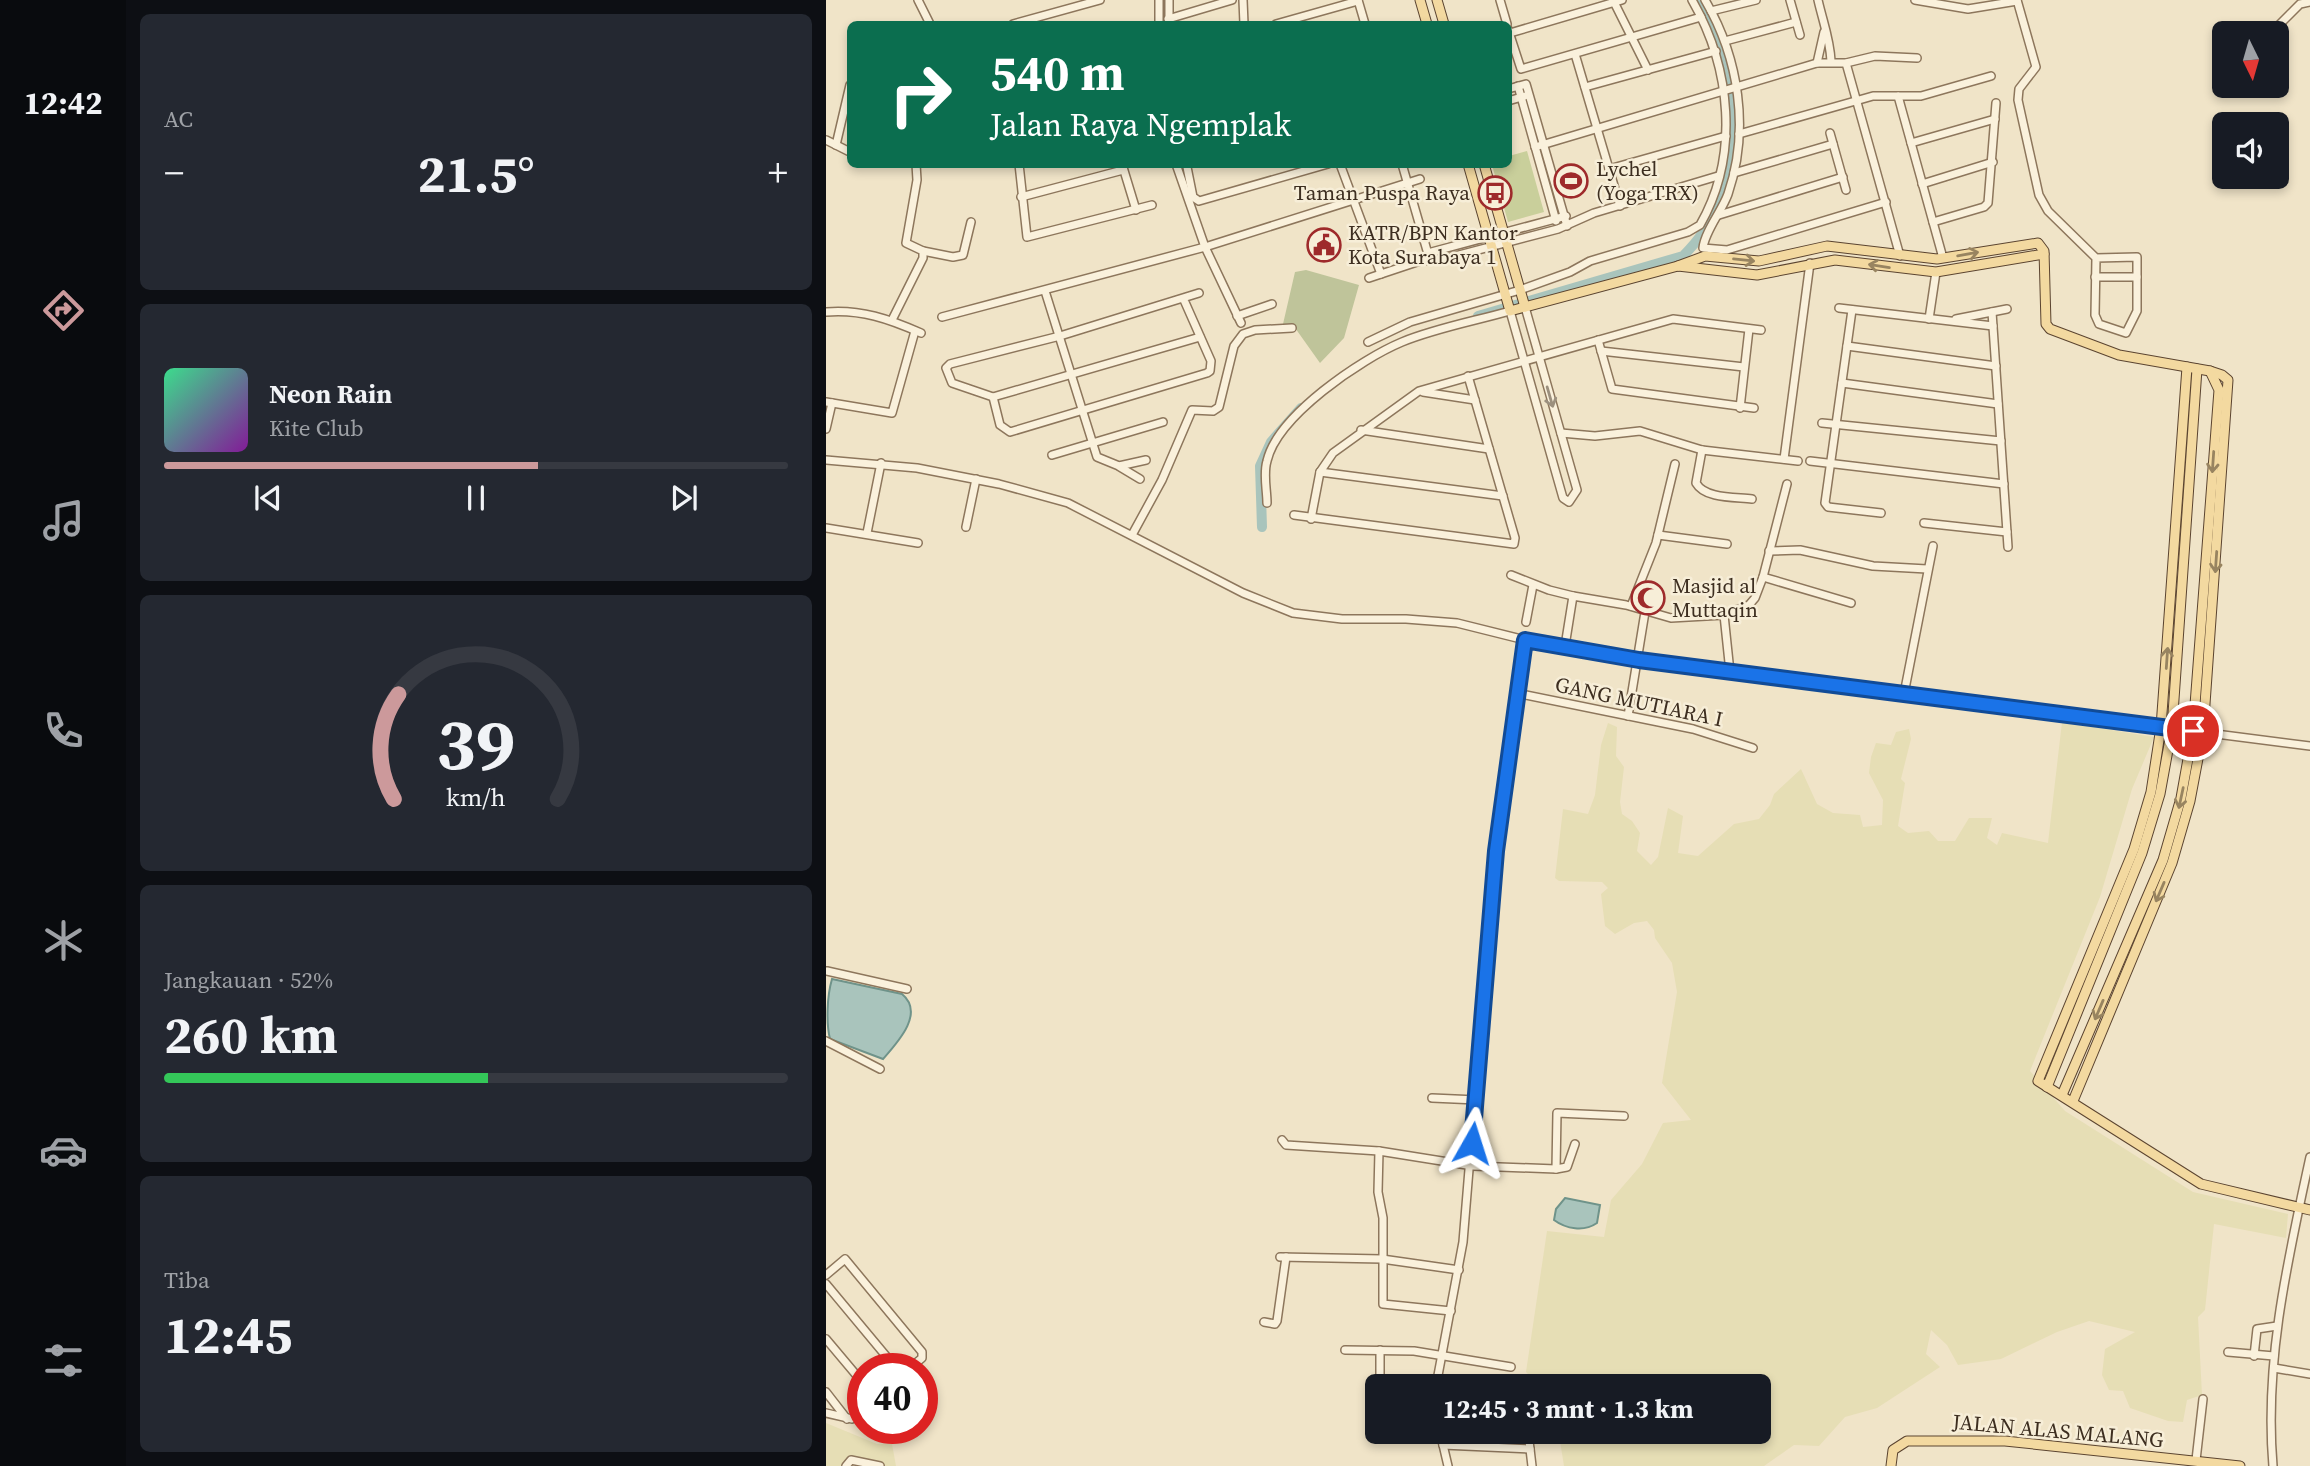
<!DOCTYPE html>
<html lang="id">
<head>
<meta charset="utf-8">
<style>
	body { margin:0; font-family:"Source Serif 4",serif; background:#242831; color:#f1f3f6; height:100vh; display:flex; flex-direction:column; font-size:26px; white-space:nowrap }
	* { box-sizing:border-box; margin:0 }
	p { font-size:23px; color:#9ea1a6 }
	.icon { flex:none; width:38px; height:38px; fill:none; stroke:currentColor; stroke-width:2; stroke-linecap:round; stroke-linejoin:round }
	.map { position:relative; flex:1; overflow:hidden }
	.sheet { display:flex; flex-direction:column; gap:14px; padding:14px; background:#0d0f14; width:700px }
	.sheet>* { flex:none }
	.banner { position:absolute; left:21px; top:21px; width:665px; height:147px; border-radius:10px; box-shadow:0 4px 10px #0003; background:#0b6e4f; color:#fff; overflow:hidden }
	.needle { width:46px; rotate:175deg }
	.fabs { position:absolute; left:1386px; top:21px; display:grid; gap:14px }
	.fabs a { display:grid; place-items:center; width:77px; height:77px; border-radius:10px; background:#171b24; box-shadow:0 4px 10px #0003; font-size:35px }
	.speed { position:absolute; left:21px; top:1353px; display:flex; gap:14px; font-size:35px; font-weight:700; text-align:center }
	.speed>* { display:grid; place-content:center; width:91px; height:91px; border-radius:50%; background:#171b24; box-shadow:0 4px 10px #0003; line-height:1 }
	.speed .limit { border:10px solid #d22; background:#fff; color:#111 }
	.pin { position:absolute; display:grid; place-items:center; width:60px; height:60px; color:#fff; margin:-30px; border:4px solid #fff; border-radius:50%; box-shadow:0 2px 7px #0007 }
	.me { position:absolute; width:77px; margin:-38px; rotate:6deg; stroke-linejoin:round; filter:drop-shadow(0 0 5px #0008) }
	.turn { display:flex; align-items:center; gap:24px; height:147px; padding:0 28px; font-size:32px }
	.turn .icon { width:91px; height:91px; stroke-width:2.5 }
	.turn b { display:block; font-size:49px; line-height:60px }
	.big { font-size:52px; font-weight:700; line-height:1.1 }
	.sheet .widget { flex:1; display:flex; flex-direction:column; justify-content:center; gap:10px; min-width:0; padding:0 24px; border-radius:10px; background:#242831 }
	.sheet .dial { align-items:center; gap:0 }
	.dial svg { height:182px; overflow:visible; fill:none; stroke:#363941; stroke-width:7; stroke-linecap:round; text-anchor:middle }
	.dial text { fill:#f1f3f6; stroke:none }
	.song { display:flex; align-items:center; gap:21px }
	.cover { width:84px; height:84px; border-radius:10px; background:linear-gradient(135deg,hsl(150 70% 55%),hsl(290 70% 35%)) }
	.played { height:7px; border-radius:4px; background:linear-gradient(90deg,#cc999b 60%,#363941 60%) }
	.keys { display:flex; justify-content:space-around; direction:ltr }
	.heat { display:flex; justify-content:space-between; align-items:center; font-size:38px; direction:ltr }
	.charge { height:10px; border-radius:5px; background:linear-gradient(90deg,#34c759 52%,#363941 0) }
	.trip { position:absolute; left:539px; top:1374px; width:406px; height:70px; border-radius:10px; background:#171b24; box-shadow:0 4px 10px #0003; font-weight:700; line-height:70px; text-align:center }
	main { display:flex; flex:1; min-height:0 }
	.tab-bar { display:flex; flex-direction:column; width:126px; justify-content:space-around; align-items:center; background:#090b0e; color:#9ea1a6 }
	.tab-bar .icon { width:49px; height:49px }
	.tab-bar .active { color:#cc999b }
	.tab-bar b { font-size:32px; color:#f1f3f6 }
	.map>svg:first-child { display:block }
</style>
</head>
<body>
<main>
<nav class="tab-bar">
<b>12:42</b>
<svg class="icon active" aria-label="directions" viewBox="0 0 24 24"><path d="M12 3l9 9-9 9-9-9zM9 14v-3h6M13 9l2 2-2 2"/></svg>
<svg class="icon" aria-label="music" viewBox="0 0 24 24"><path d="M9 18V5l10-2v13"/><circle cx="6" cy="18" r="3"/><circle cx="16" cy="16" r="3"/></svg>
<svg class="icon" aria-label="phone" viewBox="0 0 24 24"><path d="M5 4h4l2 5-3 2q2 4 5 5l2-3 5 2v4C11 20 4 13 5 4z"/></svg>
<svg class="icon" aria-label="climate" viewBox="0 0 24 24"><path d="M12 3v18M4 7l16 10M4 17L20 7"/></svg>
<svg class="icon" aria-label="car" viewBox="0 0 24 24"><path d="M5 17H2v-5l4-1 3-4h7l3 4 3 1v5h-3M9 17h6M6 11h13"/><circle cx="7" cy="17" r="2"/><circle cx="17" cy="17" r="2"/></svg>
<svg class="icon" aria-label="filters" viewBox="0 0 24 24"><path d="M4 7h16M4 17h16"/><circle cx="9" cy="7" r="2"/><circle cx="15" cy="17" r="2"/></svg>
</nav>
<section class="sheet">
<div class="widget"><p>AC</p>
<div class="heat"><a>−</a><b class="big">21.5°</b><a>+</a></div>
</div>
<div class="widget">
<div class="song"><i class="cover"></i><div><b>Neon Rain</b><p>Kite Club</p></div></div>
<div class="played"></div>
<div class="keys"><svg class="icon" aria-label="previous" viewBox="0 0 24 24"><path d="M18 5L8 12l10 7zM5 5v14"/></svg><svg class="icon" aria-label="pause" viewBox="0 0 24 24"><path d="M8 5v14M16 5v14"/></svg><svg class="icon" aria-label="next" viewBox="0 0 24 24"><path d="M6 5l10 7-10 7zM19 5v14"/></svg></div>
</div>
<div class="widget dial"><svg viewBox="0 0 100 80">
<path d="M14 69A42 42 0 1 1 86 69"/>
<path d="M14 69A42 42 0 0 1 16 23" stroke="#cc999b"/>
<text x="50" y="56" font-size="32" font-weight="700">39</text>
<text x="50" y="72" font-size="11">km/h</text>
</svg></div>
<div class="widget"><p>Jangkauan · 52%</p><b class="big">260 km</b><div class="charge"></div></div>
<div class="widget"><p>Tiba</p><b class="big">12:45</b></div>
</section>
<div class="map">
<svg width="1484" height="1466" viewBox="0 0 1484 1466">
	<rect width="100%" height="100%" fill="#f0e4c8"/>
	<g fill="#e6deb5">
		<polygon points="1236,722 1328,737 1306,789 1274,897 1204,1071 1239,1111 1367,1192 1462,1214 1460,1238 1388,1224 1379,1310 1372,1317 1376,1395 1361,1400 1357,1422 1342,1421 1304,1408 1297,1391 1283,1390 1276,1375 1279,1349 1309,1332 1263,1321 1231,1332 1175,1359 1132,1365 1121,1345 1105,1330 1100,1354 1114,1367 1051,1408 1019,1417 993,1446 968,1445 938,1466 738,1466 734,1441 718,1442 717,1432 933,1432 933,1386 724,1386 709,1381 700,1372 721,1231 778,1237 785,1200 816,1164 837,1123 865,1120 836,1083 851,992 846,963 829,938 828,930 821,921 808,923 789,934 779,926 775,894 782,888 776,882 733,881 729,878 737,809 762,814 769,795 775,745 782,723 791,727 790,756 798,767 794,802 796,814 806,821 814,833 811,851 825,865 832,857 842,808 857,816 852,853 872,856 908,824 933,819 944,805 948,794 975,769 991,804 1007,813 1034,815 1037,827 1056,825 1057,800 1043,773 1045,757 1050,743 1065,745 1070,732 1083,729 1085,739 1075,779 1079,783 1072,826 1082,833 1103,831 1112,841 1129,841 1143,818 1166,818 1161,838 1171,845 1176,833 1222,843"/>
		<polygon points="0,1423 51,1444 66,1444 70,1466 0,1466"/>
	</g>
	<polygon fill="#c9cf9b" points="701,151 718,212 682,222 666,165 682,164 683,156"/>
	<polygon fill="#bfc49a" points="480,270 533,285 518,338 494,363 467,325 457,324 469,272"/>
	<g fill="#a9c4bc" stroke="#6f938a" stroke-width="2">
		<path d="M6,979L76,994C99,1013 72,1042 57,1059L4,1039C0,1023 1,996 6,979Z"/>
		<path d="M739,1198L774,1205L771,1223C758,1232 740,1229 728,1220L730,1209Z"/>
	</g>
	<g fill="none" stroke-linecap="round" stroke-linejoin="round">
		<g stroke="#a9c4bc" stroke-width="10">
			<path d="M652,316L857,256C925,191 916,75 869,0"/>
			<polyline points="436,527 434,466 445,442 475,408"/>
		</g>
		<defs>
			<g id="minor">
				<polyline points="92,0 104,24"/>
				<polyline points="333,0 333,24"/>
				<polyline points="417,0 418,24"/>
				<polyline points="532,0 539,24"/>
				<polyline points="674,0 681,24"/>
				<polyline points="787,0 822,70"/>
				<path d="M879,0C913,58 924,130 902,194C896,211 879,231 877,248L901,250L1060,202"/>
				<polyline points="964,0 974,35"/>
				<path d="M992,0C997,22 1004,39 1005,61"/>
				<polyline points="1089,0 1142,9 1191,1"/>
				<polyline points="1191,0 1210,67 1193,89 1192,100 1213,195 1222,211 1270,258 1269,315 1273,324 1300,333 1311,311 1311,257 1270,258"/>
				<polyline points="885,11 930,0"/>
				<polyline points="342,19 406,0"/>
				<polyline points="187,24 274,0"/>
				<polyline points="343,24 343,0"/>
				<polyline points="450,24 532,1"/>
				<polyline points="682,29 695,69 875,17"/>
				<polyline points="684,33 796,0"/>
				<polyline points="1445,33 1474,4 1484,2"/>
				<polyline points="899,41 970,22"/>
				<polyline points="749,54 794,206"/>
				<polyline points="991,63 998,32"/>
				<polyline points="1020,63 1074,256"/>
				<polyline points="692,86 730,221"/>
				<polyline points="759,87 890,51"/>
				<polyline points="682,89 700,84 741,226"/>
				<polyline points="1072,96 1117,258"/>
				<polyline points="682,101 699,96"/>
				<polyline points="1004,133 1020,190"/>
				<polyline points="913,134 1047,96 1095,96 1165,76"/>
				<polyline points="0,140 24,152"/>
				<polyline points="1085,143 1169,119"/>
				<polyline points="10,145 24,85"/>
				<polyline points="709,147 991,63 1020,63 1049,56 1091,58"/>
				<polyline points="193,164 201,237 326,205"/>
				<polyline points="296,164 310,210"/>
				<polyline points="350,164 379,247 415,323"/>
				<polyline points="514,164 555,274"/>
				<polyline points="576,164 602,254"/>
				<polyline points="361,167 367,197 373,201 502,164"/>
				<polyline points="783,169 900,136"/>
				<polyline points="908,173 1007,144"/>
				<polyline points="1096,184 1167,162"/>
				<polyline points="195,197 297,170"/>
				<polyline points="893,215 1017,177"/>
				<polyline points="1107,222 1158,207 1162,203 1170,103"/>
				<polyline points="97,251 127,257 137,255 145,222"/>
				<polyline points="594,261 602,253 740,216"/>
				<polyline points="1269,277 1311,277"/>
				<polyline points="543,278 594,261 618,259 732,229 768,213 892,176"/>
				<polyline points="219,291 271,457 293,466 320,460"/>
				<polyline points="358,300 385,361 384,371 381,373 184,432 174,425 167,397 126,383 120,368 124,364 234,336 373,293"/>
				<polyline points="1013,308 1167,326"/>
				<polyline points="1026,310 999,503 1002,507 1055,513"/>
				<path d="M0,312C35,309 63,319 95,333"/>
				<polyline points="1166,312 1182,547"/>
				<polyline points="411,316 446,304"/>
				<polyline points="116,317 379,247 594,179"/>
				<polyline points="1103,319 1110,272"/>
				<polyline points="1130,319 1181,309"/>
				<polyline points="66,320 97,258 97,251 80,243 91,180 90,164"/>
				<polyline points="772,340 786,389 928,408"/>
				<path d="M542,342L584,322L694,290L744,272L764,261L862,232L874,225C914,155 905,68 866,0"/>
				<polyline points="1021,346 1170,366"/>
				<polyline points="775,351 918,367"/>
				<polyline points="1016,383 1172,404"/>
				<polyline points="597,392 649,400"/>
				<polyline points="167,397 374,337"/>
				<polyline points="0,402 66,413 89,331"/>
				<polyline points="914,408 923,329"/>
				<polyline points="996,423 1175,441"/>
				<polyline points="0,429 6,403"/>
				<polyline points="535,430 663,449"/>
				<polyline points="735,433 769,436 814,431 876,450 972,461"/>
				<path d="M876,450L870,483C879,499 909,497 926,499"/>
				<polyline points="226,455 337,422"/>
				<polyline points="958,459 984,263"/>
				<polyline points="0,460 91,468 173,484 242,503 417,593 467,613 516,619 580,619 631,623 699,640 813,660 1484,746"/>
				<polyline points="984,461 1178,484"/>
				<polyline points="294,467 314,479"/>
				<polyline points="494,472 677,496"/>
				<path d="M441,503C441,490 437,474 441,461C451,416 535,359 576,342C610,328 649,321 684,311L737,498L743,502L751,490L699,307"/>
				<polyline points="468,515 688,544 689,538 642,376"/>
				<polyline points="485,519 494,472 507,453 593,391 847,319 935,330"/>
				<polyline points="1098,523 1181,532"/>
				<polyline points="140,527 150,479"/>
				<polyline points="0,528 92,543"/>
				<polyline points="41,533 55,463"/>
				<polyline points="306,535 336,480 366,410 387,411 393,407 408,346 417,334 429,330 466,328"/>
				<polyline points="832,535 901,544"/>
				<polyline points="943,551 974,550 1047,566 1101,569"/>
				<polyline points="685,575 723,590 747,596"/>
				<polyline points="937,577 1025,603"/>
				<polyline points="805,606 830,543 849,464"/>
				<polyline points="898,615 904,672"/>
				<polyline points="700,622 707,585"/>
				<polyline points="739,646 747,596 800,605 845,618 898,615 923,605 929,598 937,577 961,484"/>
				<polyline points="690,693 867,729 927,748"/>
				<polyline points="1078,694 1107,546"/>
				<polyline points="802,716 819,612"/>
				<polyline points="1,971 81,989"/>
				<polyline points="0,1041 54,1069"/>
				<polyline points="606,1098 651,1100"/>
				<polyline points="456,1140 460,1145 553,1151 647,1166 730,1169 741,1167 749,1144"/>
				<polyline points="553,1151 552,1192 557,1218 557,1304 625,1311"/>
				<polyline points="730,1169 731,1113 798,1116"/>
				<polyline points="454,1257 556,1259 633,1270"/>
				<polyline points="0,1275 19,1259 96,1352 96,1358 84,1368"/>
				<polyline points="0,1284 70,1368"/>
				<polyline points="438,1322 449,1324 451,1321 460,1257"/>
				<polyline points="0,1339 37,1383"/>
				<polyline points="519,1350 588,1351 685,1367"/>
				<polyline points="1402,1352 1448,1356"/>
				<polyline points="1428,1356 1431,1329 1451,1326"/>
				<polyline points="1448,1368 1484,1374"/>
				<polyline points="554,1386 554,1350"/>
				<polyline points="610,1386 637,1242 664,916 690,693 699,640"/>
				<polyline points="0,1392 21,1419"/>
				<polyline points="0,1413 26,1419 37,1411"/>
				<polyline points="614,1432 622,1466"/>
				<polyline points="702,1432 706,1466"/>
				<polyline points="617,1445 704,1449"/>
				<polyline points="1370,1460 1377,1399"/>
				<polyline points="20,1466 25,1460 54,1466"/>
				<path d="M1447,1466C1438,1362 1462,1259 1484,1157"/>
			</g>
			<g id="major">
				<polyline points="594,0 601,24"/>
				<polyline points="611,0 618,24"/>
				<polyline points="642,164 684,311 852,266 931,275 1009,260 1110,272 1218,254"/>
				<polyline points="658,164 699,307"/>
				<polyline points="852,266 879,256 933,261 1001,246 1111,259 1212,243 1218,251 1220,324 1224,329 1293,355 1384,371 1396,375 1402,380 1377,732 1364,801 1346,863 1247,1101"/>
				<polyline points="1361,367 1335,727 1325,792 1308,849 1212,1081 1375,1184 1484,1210"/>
				<polyline points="1221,1087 1316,853 1334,794 1346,728 1371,369"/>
				<polyline points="1236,1095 1337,860 1355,798 1367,731 1393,390 1384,371"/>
				<polyline points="1065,1466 1067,1450 1081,1441 1179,1441 1414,1466"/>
			</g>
		</defs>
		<use href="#minor" stroke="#8d765c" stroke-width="10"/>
		<use href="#major" stroke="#5b4430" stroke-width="11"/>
		<use href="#minor" stroke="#faf1dc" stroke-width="7"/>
		<use href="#major" stroke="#f3d9a0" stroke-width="9"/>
	</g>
	<defs><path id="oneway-shaft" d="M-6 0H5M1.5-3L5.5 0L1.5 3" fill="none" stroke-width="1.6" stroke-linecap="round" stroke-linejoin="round" transform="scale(1.75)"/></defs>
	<g stroke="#988460">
		<use href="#oneway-shaft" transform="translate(1142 254) rotate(-10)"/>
		<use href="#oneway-shaft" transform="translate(918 260) rotate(6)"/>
		<use href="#oneway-shaft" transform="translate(1053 266) rotate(-171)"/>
		<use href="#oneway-shaft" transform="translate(1387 462) rotate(94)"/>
		<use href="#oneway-shaft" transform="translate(1390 562) rotate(94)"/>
		<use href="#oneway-shaft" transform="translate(1341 658) rotate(-86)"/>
		<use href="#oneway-shaft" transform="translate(1355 798) rotate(102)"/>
		<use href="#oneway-shaft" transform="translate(1334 892) rotate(113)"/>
		<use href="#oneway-shaft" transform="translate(1273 1010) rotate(113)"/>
	</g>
	<use stroke="#9c907e" href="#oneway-shaft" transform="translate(724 397) rotate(74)"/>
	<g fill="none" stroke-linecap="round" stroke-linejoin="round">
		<defs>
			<polyline id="route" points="646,1143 670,851 699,640 813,660 1367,731"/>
		</defs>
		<use href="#route" stroke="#114b97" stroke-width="18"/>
		<use href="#route" stroke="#1a73e8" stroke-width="12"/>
	</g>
	<defs>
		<symbol id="stadium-ring" viewBox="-11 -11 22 22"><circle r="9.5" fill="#f7eed8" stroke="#9e2a2b" stroke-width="1.5"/><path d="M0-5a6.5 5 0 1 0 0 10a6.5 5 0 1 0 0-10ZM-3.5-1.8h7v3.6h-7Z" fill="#9e2a2b"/></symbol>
		<symbol id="bus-ring" viewBox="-11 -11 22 22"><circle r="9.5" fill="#f7eed8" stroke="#9e2a2b" stroke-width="1.5"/><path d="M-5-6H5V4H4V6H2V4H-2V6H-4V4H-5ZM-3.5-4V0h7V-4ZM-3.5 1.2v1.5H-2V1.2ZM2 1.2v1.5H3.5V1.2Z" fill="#9e2a2b"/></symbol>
		<symbol id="civic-ring" viewBox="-11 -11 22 22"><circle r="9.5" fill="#f7eed8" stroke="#9e2a2b" stroke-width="1.5"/><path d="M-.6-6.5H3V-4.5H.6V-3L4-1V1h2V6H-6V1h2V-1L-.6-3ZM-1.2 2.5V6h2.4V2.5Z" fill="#9e2a2b"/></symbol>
		<symbol id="mosque-ring" viewBox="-11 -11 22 22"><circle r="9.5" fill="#f7eed8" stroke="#9e2a2b" stroke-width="1.5"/><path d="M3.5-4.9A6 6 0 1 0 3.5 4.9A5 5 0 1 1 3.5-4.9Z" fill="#9e2a2b"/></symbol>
	</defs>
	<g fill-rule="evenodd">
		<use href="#stadium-ring" x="726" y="162" width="38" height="38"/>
		<use href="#bus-ring" x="650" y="174" width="38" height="38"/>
		<use href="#civic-ring" x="479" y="226" width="38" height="38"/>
		<use href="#mosque-ring" x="803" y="579" width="38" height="38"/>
	</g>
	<g text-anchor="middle" stroke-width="5" stroke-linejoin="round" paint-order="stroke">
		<g font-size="21" fill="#3d2e20" stroke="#f7eed8" text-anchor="start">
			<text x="770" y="176">Lychel<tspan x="770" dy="24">(Yoga TRX)</tspan></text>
			<text x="644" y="200" text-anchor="end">Taman Puspa Raya</text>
			<text x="522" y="240">KATR/BPN Kantor<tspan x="522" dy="24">Kota Surabaya 1</tspan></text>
			<text x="846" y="593">Masjid al<tspan x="846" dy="24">Muttaqin</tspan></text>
		</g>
		<g font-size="21" fill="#3d2e20" stroke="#f7eed8">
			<text transform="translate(813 702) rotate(12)" y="7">GANG MUTIARA I</text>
			<text transform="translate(1232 1431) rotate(5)" y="7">JALAN ALAS MALANG</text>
		</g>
	</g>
</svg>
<div class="fabs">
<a><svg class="needle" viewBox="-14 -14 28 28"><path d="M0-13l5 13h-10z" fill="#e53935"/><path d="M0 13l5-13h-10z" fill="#9ea1a6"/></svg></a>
<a><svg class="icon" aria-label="sound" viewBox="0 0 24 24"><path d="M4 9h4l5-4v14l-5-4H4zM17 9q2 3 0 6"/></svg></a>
</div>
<div class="speed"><div class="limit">40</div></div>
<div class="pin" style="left:1367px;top:731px;background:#d93025"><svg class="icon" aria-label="arrive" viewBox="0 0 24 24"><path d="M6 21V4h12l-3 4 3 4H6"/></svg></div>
<svg class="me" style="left:646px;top:1143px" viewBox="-20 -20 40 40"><path d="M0-17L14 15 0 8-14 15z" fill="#1a73e8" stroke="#fff" stroke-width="4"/></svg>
<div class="trip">12:45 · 3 mnt · 1.3 km</div>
<div class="banner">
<div class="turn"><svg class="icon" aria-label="right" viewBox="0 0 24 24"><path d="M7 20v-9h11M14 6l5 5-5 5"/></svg><div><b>540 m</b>Jalan Raya Ngemplak</div></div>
</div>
</div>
</main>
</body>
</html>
